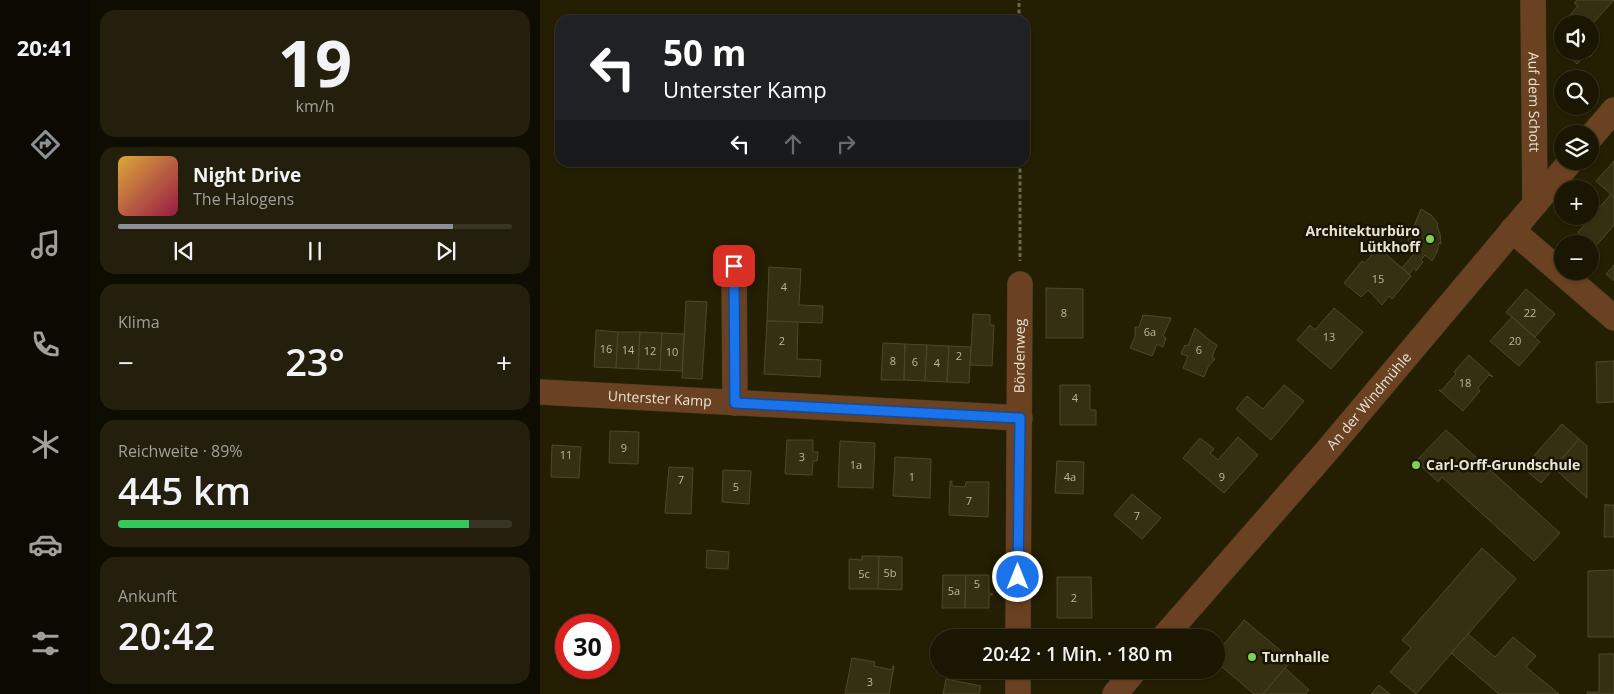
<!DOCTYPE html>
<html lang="de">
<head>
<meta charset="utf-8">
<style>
	body { margin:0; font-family:"Open Sans",sans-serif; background:#241f0c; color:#f1f3f6; height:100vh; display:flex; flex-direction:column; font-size:19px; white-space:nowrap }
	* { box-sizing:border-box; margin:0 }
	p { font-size:16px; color:#a09f99 }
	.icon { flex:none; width:28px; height:28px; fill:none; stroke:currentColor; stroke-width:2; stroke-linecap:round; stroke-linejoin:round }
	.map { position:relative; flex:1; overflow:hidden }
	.details { display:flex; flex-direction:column; gap:10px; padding:10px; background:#0f0c01; width:450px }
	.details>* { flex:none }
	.banner { position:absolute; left:15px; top:15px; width:475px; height:152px; border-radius:15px; box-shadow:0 1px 4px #0004,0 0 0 1px #393524; background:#202124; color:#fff; overflow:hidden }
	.fabs { position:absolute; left:1014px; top:15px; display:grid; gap:10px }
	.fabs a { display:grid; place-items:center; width:45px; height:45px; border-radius:50%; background:#1b1602; box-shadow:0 1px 4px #0004,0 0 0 1px #393524; font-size:25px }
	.speed { position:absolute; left:15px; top:614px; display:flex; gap:10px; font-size:25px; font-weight:700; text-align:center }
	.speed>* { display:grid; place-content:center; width:65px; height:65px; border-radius:50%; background:#1b1602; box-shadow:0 1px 4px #0004,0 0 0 1px #393524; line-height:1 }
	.speed .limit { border:8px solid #d22; background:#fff; color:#111 }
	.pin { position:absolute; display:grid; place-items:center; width:42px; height:42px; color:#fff; margin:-21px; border-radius:10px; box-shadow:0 2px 8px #0006 }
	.me { position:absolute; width:55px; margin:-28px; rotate:0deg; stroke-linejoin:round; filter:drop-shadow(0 0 4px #0008) }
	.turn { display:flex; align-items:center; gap:18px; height:105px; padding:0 25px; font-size:22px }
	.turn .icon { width:65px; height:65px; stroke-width:2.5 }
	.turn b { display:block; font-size:35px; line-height:42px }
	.lanes { display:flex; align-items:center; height:48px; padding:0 25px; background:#0003; justify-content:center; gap:25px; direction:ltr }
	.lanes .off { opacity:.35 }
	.big { font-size:38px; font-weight:600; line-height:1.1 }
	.details .tile { flex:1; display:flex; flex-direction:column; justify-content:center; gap:8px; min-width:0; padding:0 18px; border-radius:15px; background:#241f0c }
	.details .dial { align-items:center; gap:0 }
	.dial b { font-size:65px; line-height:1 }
	.song { display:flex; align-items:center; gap:15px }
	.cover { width:60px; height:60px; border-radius:8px; background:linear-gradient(135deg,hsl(40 70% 55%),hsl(340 70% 35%)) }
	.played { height:5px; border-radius:2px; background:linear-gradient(90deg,#8c9099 85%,#393524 85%) }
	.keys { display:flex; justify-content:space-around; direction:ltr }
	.heat { display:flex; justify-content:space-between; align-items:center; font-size:28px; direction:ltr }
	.charge { height:8px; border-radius:4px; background:linear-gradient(90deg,#34c759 89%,#393524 0) }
	.trip { position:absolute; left:390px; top:629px; width:295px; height:50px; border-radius:25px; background:#1b1602; box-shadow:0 1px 4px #0004,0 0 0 1px #393524; font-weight:600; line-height:50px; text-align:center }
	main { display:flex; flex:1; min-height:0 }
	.tab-bar { display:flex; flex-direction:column; width:90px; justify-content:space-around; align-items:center; background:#0b0901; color:#a09f99 }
	.tab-bar .icon { width:35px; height:35px }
	.tab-bar .selected { color:#8c9099 }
	.tab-bar b { font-size:22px; color:#f1f3f6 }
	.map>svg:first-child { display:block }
</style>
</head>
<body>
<main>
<nav class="tab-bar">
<b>20:41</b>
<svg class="icon selected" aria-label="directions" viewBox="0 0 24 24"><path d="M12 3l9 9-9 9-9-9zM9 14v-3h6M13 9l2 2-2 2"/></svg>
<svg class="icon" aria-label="music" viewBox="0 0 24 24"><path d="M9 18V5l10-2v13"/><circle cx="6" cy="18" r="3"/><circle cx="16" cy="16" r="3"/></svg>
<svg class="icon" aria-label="phone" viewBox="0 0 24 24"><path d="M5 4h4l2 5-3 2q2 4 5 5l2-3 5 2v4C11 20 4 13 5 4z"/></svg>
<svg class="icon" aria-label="climate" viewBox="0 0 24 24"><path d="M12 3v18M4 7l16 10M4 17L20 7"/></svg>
<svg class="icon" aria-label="car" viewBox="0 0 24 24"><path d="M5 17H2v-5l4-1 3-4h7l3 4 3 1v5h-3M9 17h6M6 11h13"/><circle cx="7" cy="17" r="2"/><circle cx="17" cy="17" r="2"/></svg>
<svg class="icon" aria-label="filters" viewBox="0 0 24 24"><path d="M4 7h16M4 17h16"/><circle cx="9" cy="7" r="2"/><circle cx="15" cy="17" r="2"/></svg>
</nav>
<section class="details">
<div class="tile dial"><b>19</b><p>km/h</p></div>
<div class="tile">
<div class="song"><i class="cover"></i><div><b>Night Drive</b><p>The Halogens</p></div></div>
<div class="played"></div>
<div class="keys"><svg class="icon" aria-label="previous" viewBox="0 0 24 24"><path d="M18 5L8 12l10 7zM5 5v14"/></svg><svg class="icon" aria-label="pause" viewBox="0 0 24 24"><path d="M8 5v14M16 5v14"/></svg><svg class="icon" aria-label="next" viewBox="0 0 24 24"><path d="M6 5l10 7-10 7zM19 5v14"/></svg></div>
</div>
<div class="tile"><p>Klima</p>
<div class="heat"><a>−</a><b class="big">23°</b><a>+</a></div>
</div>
<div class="tile"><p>Reichweite · 89%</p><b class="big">445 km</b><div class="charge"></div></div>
<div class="tile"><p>Ankunft</p><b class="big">20:42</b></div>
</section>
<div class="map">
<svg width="1074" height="694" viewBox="0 0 1074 694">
	<rect width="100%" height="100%" fill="#241e02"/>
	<g fill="#363012" stroke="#4f492b">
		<polygon points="1037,0 1074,0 1053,23 1050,21 1047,24 1039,24 1029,16 1038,6 1034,3"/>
		<polygon points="1050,33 1058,40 1050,49"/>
		<polygon points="1023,51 1050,51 1053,54 1050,57 1046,54 1037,64"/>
		<polygon points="1074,161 1074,197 1056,181"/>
		<polygon points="1071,194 1074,197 1074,225 1055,247 1038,232"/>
		<polygon points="881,209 891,215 898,224 897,225 900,234 901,244 899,243 897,252 892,261 885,255 881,260 883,262 876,271 874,268 869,274 862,268 878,249 868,241"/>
		<polygon points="838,247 871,276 852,299 849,296 842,305 828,290 821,297 804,283 822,261 825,263"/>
		<polygon points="1074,265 1074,281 1066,274"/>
		<polygon points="229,267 261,269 259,305 283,306 282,323 227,321"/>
		<polygon points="506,288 543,289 543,338 506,338"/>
		<polygon points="986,289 1015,314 995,337 966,312"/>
		<polygon points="146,301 167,302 162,379 142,378"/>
		<polygon points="794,308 823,332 791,369 757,340 770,325 775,330"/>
		<polygon points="433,314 450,315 450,325 454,325 452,366 430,365"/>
		<polygon points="603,315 631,318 623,336 626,338 623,347 617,344 612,356 590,348 595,337 595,327 599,327"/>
		<polygon points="972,317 1000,342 979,366 950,341"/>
		<polygon points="227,321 258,322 257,359 281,360 280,377 224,374"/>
		<polygon points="655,328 672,342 677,345 672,357 675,359 668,367 664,377 643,368 648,356 641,354 645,345 648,346"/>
		<polygon points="56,330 78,332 76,368 54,367"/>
		<polygon points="78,332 100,332 98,369 76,368"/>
		<polygon points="100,332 122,333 120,370 98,369"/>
		<polygon points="122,333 144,334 142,371 120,370"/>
		<polygon points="343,343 365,344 364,380 341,380"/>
		<polygon points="365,344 387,345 385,381 364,380"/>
		<polygon points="387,345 409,346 407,382 385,381"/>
		<polygon points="409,346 431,347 429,383 407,382"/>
		<polygon points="929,355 953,377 949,375 938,388 940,391 923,411 899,390 901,391 916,374 914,372"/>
		<polygon points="1074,361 1074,402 1057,403 1056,362"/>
		<polygon points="520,385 550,385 550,410 556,410 556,425 520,425"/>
		<polygon points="744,385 764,401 731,440 696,409 707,396 723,409"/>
		<polygon points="1022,424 1039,439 1001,483 983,468"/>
		<polygon points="906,430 1020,533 994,561 902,477 898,482 876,461"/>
		<polygon points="70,431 99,432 98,464 69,463"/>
		<polygon points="698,437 718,455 684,493 643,458 660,438 674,449 670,453 678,460"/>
		<polygon points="1039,439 1047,446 1047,498 1014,468"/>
		<polygon points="247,440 273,440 273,452 278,452 277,461 273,461 272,475 245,474"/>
		<polygon points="300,441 335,443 333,488 298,487"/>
		<polygon points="12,445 41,447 39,478 11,477"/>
		<polygon points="355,457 391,459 390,498 353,496"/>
		<polygon points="517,461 544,462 543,494 515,493"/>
		<polygon points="129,467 153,468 151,514 125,513"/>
		<polygon points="183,470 211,471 209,504 182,502"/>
		<polygon points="410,481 412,481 412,486 425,487 426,482 449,482 448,517 409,515"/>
		<polygon points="592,494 621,518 602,539 574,515"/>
		<polygon points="1065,504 1066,505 1074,505 1074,537 1064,537"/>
		<polygon points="942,548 976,579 876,694 850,672 871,648 862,640"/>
		<polygon points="167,550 189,552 188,569 166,568"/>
		<polygon points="322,556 339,556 338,589 309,589 309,559 322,560"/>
		<polygon points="339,556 362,557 362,590 338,589"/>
		<polygon points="1074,570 1074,637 1048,637 1048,571"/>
		<polygon points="403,575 426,575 425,608 402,608"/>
		<polygon points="426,575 449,575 449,593 453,594 449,596 449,608 425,608"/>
		<polygon points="517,577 551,577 552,618 517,618"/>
		<polygon points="704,620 752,660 723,694 714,694 676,662 676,654"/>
		<polygon points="928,634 955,657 973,637 996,656 986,667 1019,694 959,694 911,653"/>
		<polygon points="1059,654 1074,654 1074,694 1047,694 1047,692 1059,692"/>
		<polygon points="312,658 335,662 334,666 352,670 353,666 354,666 349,694 305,694"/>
		<polygon points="745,668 769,690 766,694 723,694"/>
		<polygon points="406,679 441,686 439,694 403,694"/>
		<polygon points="839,685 850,694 831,694"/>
	</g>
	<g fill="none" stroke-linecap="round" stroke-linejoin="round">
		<defs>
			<g id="minor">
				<path id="s1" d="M993,0L995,204"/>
				<polyline points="1050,138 1074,110"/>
				<polyline points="972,230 1074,318"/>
				<polyline points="194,266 195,403"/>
				<path id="s2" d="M0,392L480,418"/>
				<path id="s3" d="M478,638L480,284"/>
				<path id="s4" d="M623,638L785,453L1031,161"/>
				<polyline points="478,670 478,694"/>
				<polyline points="575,694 595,670"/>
			</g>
		</defs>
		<use href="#minor" stroke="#3f3a1f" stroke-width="26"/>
		<g stroke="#6b664e" stroke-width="3" stroke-dasharray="4 2.5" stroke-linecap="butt">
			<polyline points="479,20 479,0"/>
			<polyline points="480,162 480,261"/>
		</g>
		<use href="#minor" stroke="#6b4221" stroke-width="25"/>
	</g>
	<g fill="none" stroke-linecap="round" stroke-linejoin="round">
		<defs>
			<polyline id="route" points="194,266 195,403 480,418 478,577"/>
		</defs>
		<use href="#route" stroke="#114b97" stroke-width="12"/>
		<use href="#route" stroke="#1a73e8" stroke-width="9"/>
	</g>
	<g fill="#80d051" stroke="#1a1500" stroke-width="2">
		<circle cx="890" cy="239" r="5"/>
		<circle cx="876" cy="465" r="5"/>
		<circle cx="712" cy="657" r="5"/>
	</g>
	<g text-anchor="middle" stroke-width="5" stroke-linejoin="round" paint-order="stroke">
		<g font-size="11" fill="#bbb7a3">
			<text x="838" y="283">15</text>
			<text x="244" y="291">4</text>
			<text x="524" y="317">8</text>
			<text x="990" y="317">22</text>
			<text x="610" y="336">6a</text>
			<text x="789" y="341">13</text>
			<text x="242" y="345">2</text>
			<text x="975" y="345">20</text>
			<text x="66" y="353">16</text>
			<text x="88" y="354">14</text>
			<text x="659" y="354">6</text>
			<text x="110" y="355">12</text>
			<text x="132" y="356">10</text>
			<text x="419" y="360">2</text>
			<text x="353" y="365">8</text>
			<text x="375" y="366">6</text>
			<text x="397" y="367">4</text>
			<text x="925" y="387">18</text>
			<text x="535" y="402">4</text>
			<text x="84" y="452">9</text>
			<text x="26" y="459">11</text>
			<text x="262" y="461">3</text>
			<text x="316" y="469">1a</text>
			<text x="372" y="481">1</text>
			<text x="530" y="481">4a</text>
			<text x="682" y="481">9</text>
			<text x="141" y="484">7</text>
			<text x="196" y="491">5</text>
			<text x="429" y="505">7</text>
			<text x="597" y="520">7</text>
			<text x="350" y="577">5b</text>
			<text x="324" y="578">5c</text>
			<text x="437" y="588">5</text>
			<text x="414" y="595">5a</text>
			<text x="534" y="602">2</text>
			<text x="330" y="686">3</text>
		</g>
		<g font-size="14" fill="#e7e4d3" stroke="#1a1500">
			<text dy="5" stroke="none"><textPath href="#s1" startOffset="102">Auf dem Schott</textPath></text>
			<text dy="5" stroke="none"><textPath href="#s3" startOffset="282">Bördenweg</textPath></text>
			<text dy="5" stroke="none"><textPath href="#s2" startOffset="120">Unterster Kamp</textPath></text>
			<text dy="5" stroke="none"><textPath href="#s4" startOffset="314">An der Windmühle</textPath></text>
		</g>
		<g font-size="14" font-weight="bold" fill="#e7e4d3" stroke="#1a1500" text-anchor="start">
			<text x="880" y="236" text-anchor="end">Architekturbüro<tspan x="880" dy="16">Lütkhoff</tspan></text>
			<text x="886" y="470">Carl-Orff-Grundschule</text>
			<text x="722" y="662">Turnhalle</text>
		</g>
	</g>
</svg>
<div class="fabs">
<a><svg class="icon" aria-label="sound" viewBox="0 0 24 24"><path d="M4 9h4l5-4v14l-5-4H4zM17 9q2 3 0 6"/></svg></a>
<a><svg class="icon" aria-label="search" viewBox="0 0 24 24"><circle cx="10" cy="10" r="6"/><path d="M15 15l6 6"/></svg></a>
<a><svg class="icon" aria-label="layers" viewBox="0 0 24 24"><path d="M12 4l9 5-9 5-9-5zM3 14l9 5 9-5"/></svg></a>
<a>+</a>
<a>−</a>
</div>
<div class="speed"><div class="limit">30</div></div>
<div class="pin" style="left:194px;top:266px;background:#d93025"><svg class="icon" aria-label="arrive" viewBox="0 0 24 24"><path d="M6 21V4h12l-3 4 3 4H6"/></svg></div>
<svg class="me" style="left:478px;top:577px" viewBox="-20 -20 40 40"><circle r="17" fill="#1a73e8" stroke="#fff" stroke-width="3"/><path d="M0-11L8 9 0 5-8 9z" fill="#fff"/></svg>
<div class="trip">20:42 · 1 Min. · 180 m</div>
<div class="banner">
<div class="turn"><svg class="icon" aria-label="left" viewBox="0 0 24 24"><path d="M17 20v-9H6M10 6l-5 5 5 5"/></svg><div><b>50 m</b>Unterster Kamp</div></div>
<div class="lanes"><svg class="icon" aria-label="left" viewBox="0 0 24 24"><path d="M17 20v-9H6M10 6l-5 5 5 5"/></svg><svg class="icon off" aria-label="ahead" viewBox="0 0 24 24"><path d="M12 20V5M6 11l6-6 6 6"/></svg><svg class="icon off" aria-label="right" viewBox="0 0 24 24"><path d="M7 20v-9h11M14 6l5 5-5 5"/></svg></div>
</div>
</div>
</main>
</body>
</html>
